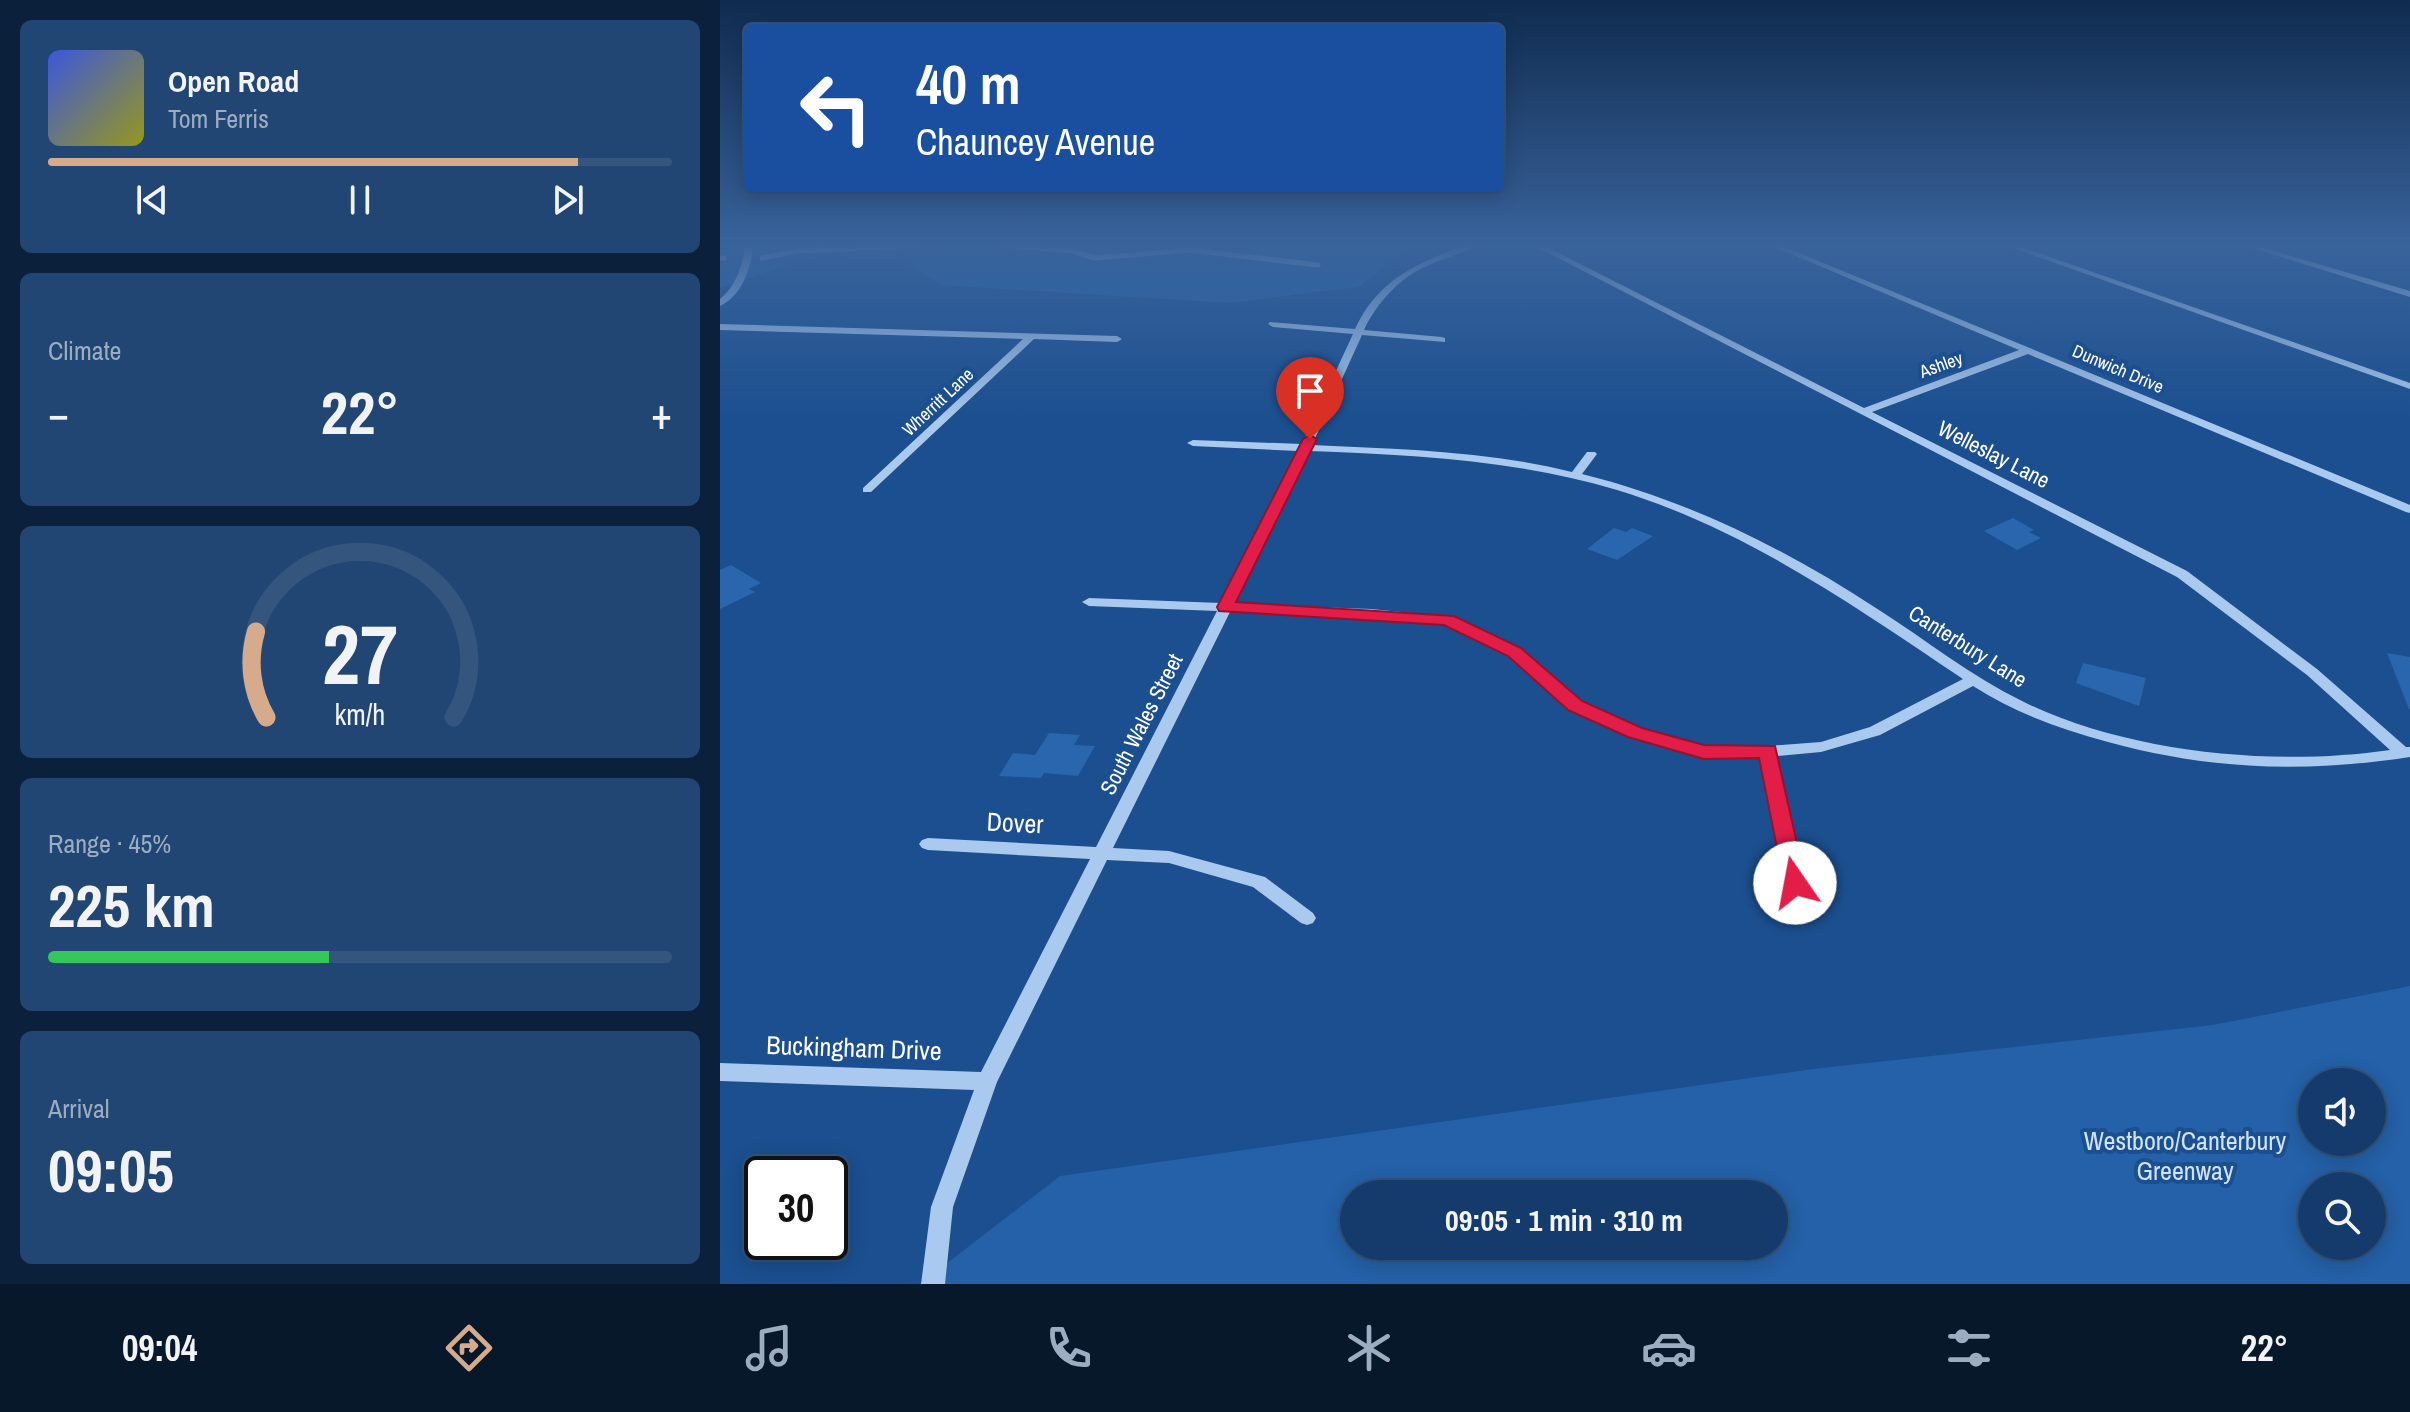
<!DOCTYPE html>
<html lang="en">
<head>
<meta charset="utf-8">
<style>
	body { margin:0; font-family:"Archivo Narrow",sans-serif; background:#214673; color:#f1f3f6; height:100vh; display:flex; flex-direction:column; font-size:30px; white-space:nowrap }
	* { box-sizing:border-box; margin:0 }
	p { font-size:26px; color:#9dadc1 }
	.icon { flex:none; width:44px; height:44px; fill:none; stroke:currentColor; stroke-width:2; stroke-linecap:round; stroke-linejoin:round }
	.map { position:relative; flex:1; overflow:hidden }
	.side { display:flex; flex-direction:column; gap:20px; padding:20px; background:#0b203b; width:720px }
	.side>* { flex:none }
	.hud { position:absolute; left:24px; top:24px; width:760px; height:168px; border-radius:8px; box-shadow:0 4px 20px #0003,0 0 0 2px #33557e; background:#1a4fa0; color:#fff; overflow:hidden }
	.tools { position:absolute; left:1578px; top:1068px; display:grid; gap:16px }
	.tools a { display:grid; place-items:center; width:88px; height:88px; border-radius:50%; background:#143b6b; box-shadow:0 4px 20px #0003,0 0 0 2px #33557e; font-size:40px }
	.speed { position:absolute; left:24px; top:1156px; display:flex; gap:16px; font-size:40px; font-weight:700; text-align:center }
	.speed>* { display:grid; place-content:center; width:104px; height:104px; border-radius:50%; background:#143b6b; box-shadow:0 4px 20px #0003,0 0 0 2px #33557e; line-height:1 }
	.speed .limit { border:4px solid #111; border-radius:12px; background:#fff; color:#111 }
	.pin { position:absolute; display:grid; place-items:center; width:68px; height:68px; color:#fff; margin:-82px -34px; border-radius:50% 50% 50% 0; rotate:-45deg; box-shadow:0 0 8px #0007 }
	.pin .icon { rotate:45deg }
	.me { position:absolute; width:88px; margin:-44px; rotate:348deg; stroke-linejoin:round; filter:drop-shadow(0 0 6px #0008) }
	.turn { display:flex; align-items:center; gap:28px; height:168px; padding:0 40px; font-size:36px }
	.turn .icon { width:104px; height:104px; stroke-width:2.5 }
	.turn b { display:block; font-size:56px; line-height:68px }
	.big { font-size:60px; font-weight:800; line-height:1.1 }
	.side .card { flex:1; display:flex; flex-direction:column; justify-content:center; gap:12px; min-width:0; padding:0 28px; border-radius:12px; background:#214673 }
	.side .dial { align-items:center; gap:0 }
	.dial svg { height:208px; overflow:visible; fill:none; stroke:#33557e; stroke-width:7; stroke-linecap:round; text-anchor:middle }
	.dial text { fill:#f1f3f6; stroke:none }
	.song { display:flex; align-items:center; gap:24px }
	.cover { width:96px; height:96px; border-radius:12px; background:linear-gradient(135deg,hsl(230 70% 55%),hsl(60 70% 35%)) }
	.played { height:8px; border-radius:4px; background:linear-gradient(90deg,#d6ab8b 85%,#33557e 85%) }
	.keys { display:flex; justify-content:space-around; direction:ltr }
	.heat { display:flex; justify-content:space-between; align-items:center; font-size:44px; direction:ltr }
	.charge { height:12px; border-radius:6px; background:linear-gradient(90deg,#34c759 45%,#33557e 0) }
	.trip { position:absolute; left:620px; top:1180px; width:448px; height:80px; border-radius:40px; background:#143b6b; box-shadow:0 4px 20px #0003,0 0 0 2px #33557e; font-weight:800; line-height:80px; text-align:center }
	.menu { display:flex; height:128px; justify-content:space-around; align-items:center; background:#08182b; color:#9dadc1 }
	.menu .icon { width:56px; height:56px }
	.menu .on { color:#d6ab8b }
	.menu b { font-size:36px; color:#f1f3f6 }
	main { display:flex; flex:1; min-height:0 }
	.map>svg:first-child { display:block }
</style>
</head>
<body>
<main>
<section class="side">
<div class="card">
<div class="song"><i class="cover"></i><div><b>Open Road</b><p>Tom Ferris</p></div></div>
<div class="played"></div>
<div class="keys"><svg class="icon" aria-label="previous" viewBox="0 0 24 24"><path d="M18 5L8 12l10 7zM5 5v14"/></svg><svg class="icon" aria-label="pause" viewBox="0 0 24 24"><path d="M8 5v14M16 5v14"/></svg><svg class="icon" aria-label="next" viewBox="0 0 24 24"><path d="M6 5l10 7-10 7zM19 5v14"/></svg></div>
</div>
<div class="card"><p>Climate</p>
<div class="heat"><a>−</a><b class="big">22°</b><a>+</a></div>
</div>
<div class="card dial"><svg viewBox="0 0 100 80">
<path d="M14 69A42 42 0 1 1 86 69"/>
<path d="M14 69A42 42 0 0 1 10 36" stroke="#d6ab8b"/>
<text x="50" y="56" font-size="32" font-weight="700">27</text>
<text x="50" y="72" font-size="11">km/h</text>
</svg></div>
<div class="card"><p>Range · 45%</p><b class="big">225 km</b><div class="charge"></div></div>
<div class="card"><p>Arrival</p><b class="big">09:05</b></div>
</section>
<div class="map">
<svg width="1690" height="1284" viewBox="0 0 1690 1284">
	<rect width="100%" height="100%" fill="#1b4f8f"/>
	<g fill="#2461a8" fill-rule="evenodd">
		<polygon points="12,243 644,243 693,247 638,287 510,303 222,285 177,258 98,255 0,288 0,245"/>
		<path d="M1690,986V1284H200L340,1176L1093,1069L1493,1025ZM1592,1082H1652V1142H1592ZM1592,1186H1652V1246H1592ZM634,1194H1054V1246H634Z"/>
	</g>
	<g fill="none" stroke-linecap="round" stroke-linejoin="round">
		<g stroke="#9cc4f0" stroke-width="5">
			<polyline points="93,248 110,243"/>
			<polyline points="77,251 252,243 352,251 375,258 470,250 598,265"/>
			<polyline points="0,258 4,258"/>
			<polyline points="42,258 81,250"/>
		</g>
	</g>
	<g fill="#2a66ad">
		<polygon points="1293,518 1314,530 1309,532 1321,538 1297,550 1264,531"/>
		<polygon points="894,528 906,532 912,528 933,536 897,560 867,549"/>
		<polygon points="11,565 41,583 29,589 35,592 0,609 0,570"/>
		<polygon points="1667,653 1690,657 1690,709 1689,709"/>
		<polygon points="1363,663 1426,678 1419,706 1356,683"/>
		<polygon points="329,733 360,735 354,745 375,746 358,776 324,773 321,778 279,776 293,753 315,755"/>
	</g>
	<g fill="none" stroke-linecap="round" stroke-linejoin="round">
		<g fill="#a9c9ee" fill-rule="evenodd">
			<polygon points="0,243 15,243 0,246"/>
			<path d="M26,243H34C30,268 24,294 0,306V299C18,284 22,265 26,243Z"/>
			<path d="M750,243H760C744,253 724,258 707,266C680,277 656,304 644,330L722,337L725,338V342L642,335L592,445C679,449 768,451 852,472L867,452H875L877,454L862,474C970,501 1066,549 1159,610C1206,640 1251,676 1302,701C1407,753 1554,767 1670,750L1587,675L1457,577L809,243H819L1144,408L1299,350L1045,243H1055L1690,505V513L1686,512L1308,354L1152,412L1467,571L1597,669L1686,747H1690V757C1585,773 1490,770 1388,742C1340,729 1295,713 1253,686L1160,735L1101,752L1057,756L1084,883L1081,888L1075,890L1069,888L1066,883L1041,757L1009,759L984,757L910,737L850,708L789,655L725,624L651,617L510,612L393,848L449,851L545,877L593,913L596,918L593,923L587,925L581,923L533,887L449,863L387,860L277,1082L233,1207L225,1284H201L211,1207L254,1090L0,1081V1063L261,1072L370,859L208,850L202,848L199,844L202,840L208,838L376,847L497,611L369,606L362,602L369,598L501,603L578,451L473,446L467,443L473,440L582,444L633,334L553,327L548,324L550,322L635,329C659,277 701,262 750,243ZM589,451C692,455 798,460 897,490C1025,529 1133,605 1243,679L1150,727L1101,742L1009,749L984,747L920,729L860,702L799,649L733,617L651,609L514,604Z"/>
			<polygon points="1279,243 1290,243 1690,383 1690,389"/>
			<polygon points="1516,243 1527,243 1690,291 1690,297"/>
			<polygon points="0,324 397,336 402,339 397,342 314,339 151,492 143,492 143,488 303,339 0,330"/>
		</g>
	</g>
	<linearGradient id="sky" x2="0" y2="1"><stop stop-color="#0f2b4f"/><stop offset="0.58" stop-color="#39639b"/><stop offset="1" stop-color="#39639b" stop-opacity="0"/></linearGradient>
	<rect width="1690" height="422" fill="url(#sky)"/>
	<polygon fill="#e11d48" stroke="#92132f" stroke-width="2" points="590,435 597,439 516,602 734,616 801,648 862,701 922,728 984,745 1055,746 1086,883 1083,890 1067,890 1064,883 1039,758 984,759 908,737 848,710 788,656 724,625 499,611 497,607 583,439"/>
	<g text-anchor="middle" stroke-width="8" stroke-linejoin="round" paint-order="stroke">
		<g font-size="18" fill="#fff" stroke="#1b4f8f">
			<text transform="translate(1221 365) rotate(-20)" y="6">Ashley</text>
			<text transform="translate(1398 369) rotate(23)" y="6">Dunwich Drive</text>
			<text transform="translate(218 402) rotate(-43)" y="6">Wherritt Lane</text>
		</g>
		<g font-size="22" fill="#fff" stroke="#1b4f8f">
			<text transform="translate(1274 454) rotate(27)" y="8">Welleslay Lane</text>
			<text transform="translate(1248 646) rotate(32)" y="8">Canterbury Lane</text>
			<text transform="translate(421 724) rotate(-63)" y="8">South Wales Street</text>
		</g>
		<g font-size="26" fill="#fff" stroke="#1b4f8f">
			<text transform="translate(295 823) rotate(3)" y="9">Dover</text>
			<text transform="translate(134 1048) rotate(2)" y="9">Buckingham Drive</text>
		</g>
		<g font-size="26" fill="#cfe3fa" stroke="#1b4f8f">
			<text x="1465" y="1150">Westboro/Canterbury<tspan x="1465" dy="30">Greenway</tspan></text>
		</g>
	</g>
</svg>
<div class="tools">
<a><svg class="icon" aria-label="sound" viewBox="0 0 24 24"><path d="M4 9h4l5-4v14l-5-4H4zM17 9q2 3 0 6"/></svg></a>
<a><svg class="icon" aria-label="search" viewBox="0 0 24 24"><circle cx="10" cy="10" r="6"/><path d="M15 15l6 6"/></svg></a>
</div>
<div class="speed"><div class="limit">30</div></div>
<div class="pin" style="left:590px;top:439px;background:#d93025"><svg class="icon" aria-label="arrive" viewBox="0 0 24 24"><path d="M6 21V4h12l-3 4 3 4H6"/></svg></div>
<svg class="me" style="left:1075px;top:883px" viewBox="-20 -20 40 40"><circle r="19" fill="#fff"/><path d="M0-13L10 11 0 6-10 11z" fill="#e11d48"/></svg>
<div class="trip">09:05 · 1 min · 310 m</div>
<div class="hud">
<div class="turn"><svg class="icon" aria-label="left" viewBox="0 0 24 24"><path d="M17 20v-9H6M10 6l-5 5 5 5"/></svg><div><b>40 m</b>Chauncey Avenue</div></div>
</div>
</div>
</main>
<nav class="menu">
<b>09:04</b>
<svg class="icon on" aria-label="directions" viewBox="0 0 24 24"><path d="M12 3l9 9-9 9-9-9zM9 14v-3h6M13 9l2 2-2 2"/></svg>
<svg class="icon" aria-label="music" viewBox="0 0 24 24"><path d="M9 18V5l10-2v13"/><circle cx="6" cy="18" r="3"/><circle cx="16" cy="16" r="3"/></svg>
<svg class="icon" aria-label="phone" viewBox="0 0 24 24"><path d="M5 4h4l2 5-3 2q2 4 5 5l2-3 5 2v4C11 20 4 13 5 4z"/></svg>
<svg class="icon" aria-label="climate" viewBox="0 0 24 24"><path d="M12 3v18M4 7l16 10M4 17L20 7"/></svg>
<svg class="icon" aria-label="car" viewBox="0 0 24 24"><path d="M5 17H2v-5l4-1 3-4h7l3 4 3 1v5h-3M9 17h6M6 11h13"/><circle cx="7" cy="17" r="2"/><circle cx="17" cy="17" r="2"/></svg>
<svg class="icon" aria-label="filters" viewBox="0 0 24 24"><path d="M4 7h16M4 17h16"/><circle cx="9" cy="7" r="2"/><circle cx="15" cy="17" r="2"/></svg>
<b>22°</b>
</nav>
</body>
</html>
